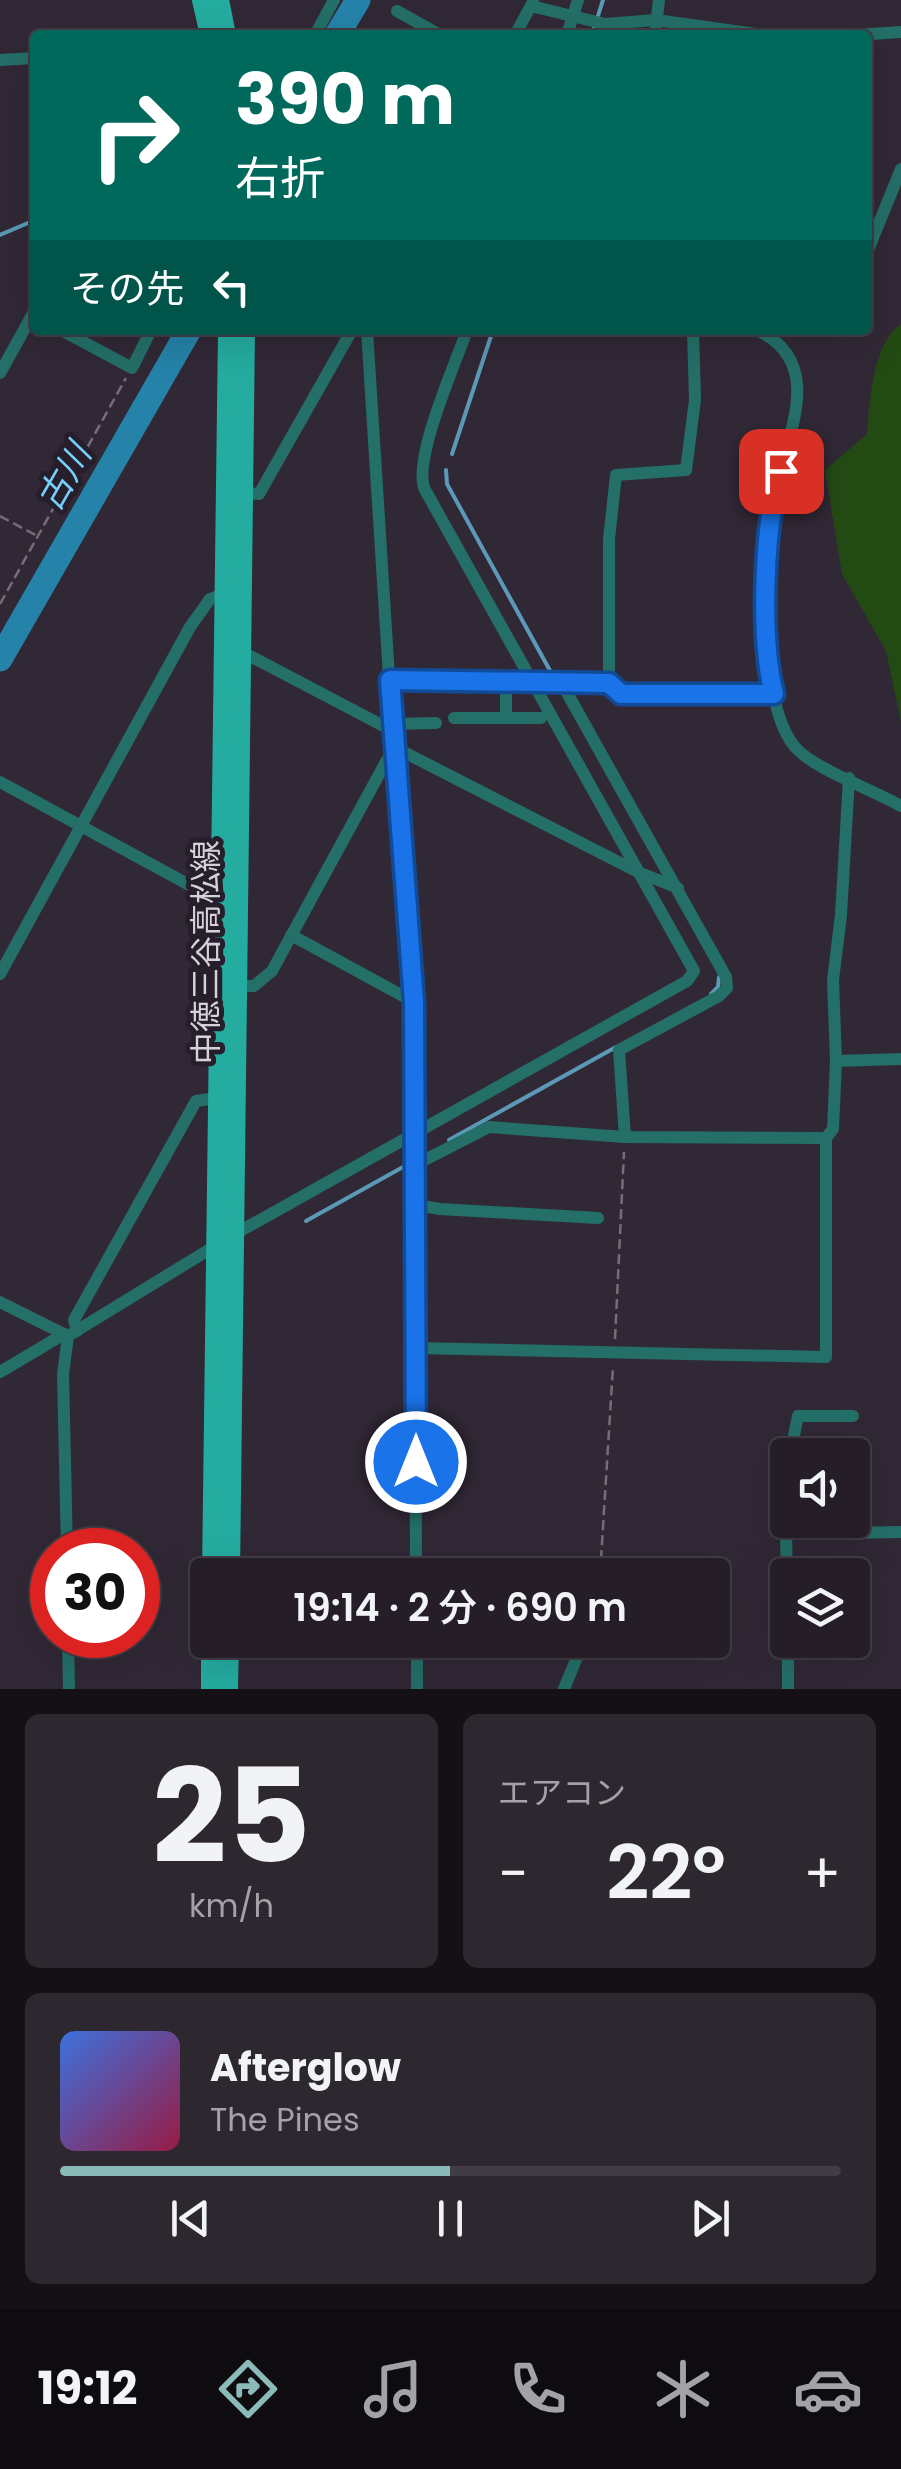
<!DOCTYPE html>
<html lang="ja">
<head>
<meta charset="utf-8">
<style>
	body { margin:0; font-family:Poppins,"Noto Sans JP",sans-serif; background:#2d2730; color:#f1f3f6; height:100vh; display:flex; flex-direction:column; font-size:38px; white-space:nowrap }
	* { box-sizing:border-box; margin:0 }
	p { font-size:32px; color:#a3a2a8 }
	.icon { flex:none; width:55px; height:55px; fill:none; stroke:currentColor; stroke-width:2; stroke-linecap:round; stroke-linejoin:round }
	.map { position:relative; height:1689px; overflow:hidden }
	.side { display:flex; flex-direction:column; gap:25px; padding:25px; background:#141016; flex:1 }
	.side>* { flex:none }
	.banner { position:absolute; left:30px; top:30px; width:842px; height:305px; border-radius:10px; box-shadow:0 10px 40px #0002,0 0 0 2px #423c45; background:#00695c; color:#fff; overflow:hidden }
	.buttons { position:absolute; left:770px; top:1438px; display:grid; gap:20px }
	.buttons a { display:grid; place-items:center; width:100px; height:100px; border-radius:10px; background:#251e28; box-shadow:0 10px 40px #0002,0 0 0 2px #423c45; font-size:50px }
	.speed { position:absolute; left:30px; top:1528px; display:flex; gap:20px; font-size:50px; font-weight:700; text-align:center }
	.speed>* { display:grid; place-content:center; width:130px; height:130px; border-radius:50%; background:#251e28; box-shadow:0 10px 40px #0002,0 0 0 2px #423c45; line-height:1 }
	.speed .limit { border:15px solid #d22; background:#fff; color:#111 }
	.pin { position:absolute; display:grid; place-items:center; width:85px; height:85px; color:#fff; margin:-42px; border-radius:20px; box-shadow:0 5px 15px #0006 }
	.me { position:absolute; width:110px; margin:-55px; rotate:0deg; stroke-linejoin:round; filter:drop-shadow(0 0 8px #0008) }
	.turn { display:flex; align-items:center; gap:35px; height:210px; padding:0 40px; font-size:45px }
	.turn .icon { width:130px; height:130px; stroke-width:2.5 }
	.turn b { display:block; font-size:70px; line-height:85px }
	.then { display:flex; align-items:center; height:95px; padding:0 40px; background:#0003; gap:20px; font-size:38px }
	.big { font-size:75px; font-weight:600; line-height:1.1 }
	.side .card { flex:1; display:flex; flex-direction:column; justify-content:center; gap:15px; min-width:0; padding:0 35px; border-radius:15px; background:#2d2730 }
	.side .dial { align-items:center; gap:0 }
	.dial b { font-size:130px; line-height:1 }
	.song { display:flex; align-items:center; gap:30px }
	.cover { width:120px; height:120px; border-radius:15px; background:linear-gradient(135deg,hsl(220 70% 55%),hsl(340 70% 35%)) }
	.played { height:10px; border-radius:5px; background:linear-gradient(90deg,#8bbbb9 50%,#423c45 50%) }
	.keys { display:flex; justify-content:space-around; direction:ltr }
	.heat { display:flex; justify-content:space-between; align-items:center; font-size:55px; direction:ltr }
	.side .tiles { flex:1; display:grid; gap:25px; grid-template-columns:1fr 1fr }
	.card:last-child { grid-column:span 2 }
	.trip { position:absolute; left:190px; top:1558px; width:540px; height:100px; border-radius:10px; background:#251e28; box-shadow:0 10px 40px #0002,0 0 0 2px #423c45; font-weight:600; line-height:100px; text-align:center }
	.tabs { display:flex; height:160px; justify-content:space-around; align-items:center; background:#0f0c10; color:#a3a2a8 }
	.tabs .icon { width:70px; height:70px }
	.tabs .active { color:#8bbbb9 }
	.tabs b { font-size:45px; color:#f1f3f6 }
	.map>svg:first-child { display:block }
</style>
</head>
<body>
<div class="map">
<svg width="901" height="1689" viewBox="0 0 901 1689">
	<rect width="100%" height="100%" fill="#312836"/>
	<path fill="#244a14" d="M901,324V722L886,651L842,574L825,470L867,434C870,401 872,344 901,324Z"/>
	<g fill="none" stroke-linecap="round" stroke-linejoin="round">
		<g stroke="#5a9ab8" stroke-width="4">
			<polyline points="597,19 603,0"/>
			<polyline points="592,35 594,28"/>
			<polyline points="0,235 35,220"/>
			<polyline points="452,454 493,330"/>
			<polyline points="446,470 447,484 553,676"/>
			<polyline points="711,994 718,987 719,977"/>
			<polyline points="449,1140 616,1047"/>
			<polyline points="306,1221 403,1167"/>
		</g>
		<g stroke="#2583a9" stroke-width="25">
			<polyline points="337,35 358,0"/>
			<polyline points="0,659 189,330"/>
		</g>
		<g stroke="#756d79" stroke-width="2.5" stroke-dasharray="10 5" stroke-linecap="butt">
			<polyline points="0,516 39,537"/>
			<polyline points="0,604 126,378"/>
			<polyline points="615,1339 624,1152"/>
			<polyline points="600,1575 613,1367"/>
		</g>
		<g stroke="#246f68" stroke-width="12">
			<polyline points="531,6 605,24 656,20 763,35"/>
			<polyline points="397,11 440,35"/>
			<polyline points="315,35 334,0"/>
			<polyline points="515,35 533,2"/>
			<polyline points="567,35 578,0"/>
			<polyline points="655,35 659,0"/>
			<polyline points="856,35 901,32"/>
			<polyline points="0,60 35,58"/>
			<polyline points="868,250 901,169"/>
			<polyline points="61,330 132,368 151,330"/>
			<polyline points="367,330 392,724 414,1002 416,1575"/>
			<path d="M757,330C832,365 781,446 772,501C764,558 757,702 795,747C814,769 873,790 901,806"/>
			<polyline points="0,373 35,310"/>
			<polyline points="238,493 259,494 352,330"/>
			<polyline points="240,655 250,656 393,731"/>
			<polyline points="390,680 609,683 621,694 774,694"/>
			<polyline points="561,682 726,977 727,988 719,996 619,1050 625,1137"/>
			<polyline points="609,683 609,539 616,475 686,470 695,400 693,330"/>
			<polyline points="454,718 506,718 506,682"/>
			<polyline points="506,718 541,718"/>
			<polyline points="392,724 436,723"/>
			<polyline points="0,782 226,905"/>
			<polyline points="291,935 414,1002"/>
			<polyline points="0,974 190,627 210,599 226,593"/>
			<polyline points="231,986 254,986 272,971 394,747 638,872 678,888"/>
			<polyline points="836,1061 901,1059"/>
			<polyline points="415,1165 489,1127 625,1137 826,1138"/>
			<polyline points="415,1205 440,1209 598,1218"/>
			<path d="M0,1302L68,1336L233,1235L687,981L694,971L424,488C414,456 455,365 467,330"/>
			<polyline points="77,1331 74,1320 196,1101 223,1097"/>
			<polyline points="415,1348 826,1357 826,1138 833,1129 836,1061 833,980 841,915 849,778"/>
			<polyline points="0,1372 64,1334"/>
			<polyline points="790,1455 798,1416 853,1416"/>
			<polyline points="788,1466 785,1478 788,1637"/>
			<polyline points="786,1534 901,1532"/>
			<polyline points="67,1550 63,1374 68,1336"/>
			<polyline points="197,1629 208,1628"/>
			<polyline points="68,1635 69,1689"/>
			<polyline points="417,1640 417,1689"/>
			<polyline points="788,1640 788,1689"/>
			<polyline points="564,1689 584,1640"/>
		</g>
		<g stroke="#25aca0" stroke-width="20">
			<polyline points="202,0 210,35"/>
			<polyline points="219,0 226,35"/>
			<polyline points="212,1575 228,330"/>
			<polyline points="230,1575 245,330"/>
			<polyline points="211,1689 211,1640"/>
			<polyline points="228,1689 229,1640"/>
		</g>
	</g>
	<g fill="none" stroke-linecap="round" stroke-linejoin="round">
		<defs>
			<path id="route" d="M416,1462L414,1002L390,680L609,683L621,694H774C760,639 763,525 781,471"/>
		</defs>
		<use href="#route" stroke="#114b97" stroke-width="25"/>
		<use href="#route" stroke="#1a73e8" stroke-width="18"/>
	</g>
	<g text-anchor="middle" stroke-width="10" stroke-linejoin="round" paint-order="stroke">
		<g font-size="32" fill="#d7d1da" stroke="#271e2c">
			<text transform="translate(206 952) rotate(-90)" y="11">中徳三谷高松線</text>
		</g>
		<g font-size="35" font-style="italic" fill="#75d0fb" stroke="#271e2c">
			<text transform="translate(64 477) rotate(-60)" y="12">古川</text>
		</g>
	</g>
</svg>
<div class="buttons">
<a><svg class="icon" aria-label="sound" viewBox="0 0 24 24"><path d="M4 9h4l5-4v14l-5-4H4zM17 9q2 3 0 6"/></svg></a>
<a><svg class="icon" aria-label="layers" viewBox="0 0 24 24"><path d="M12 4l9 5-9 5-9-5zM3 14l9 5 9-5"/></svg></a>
</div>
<div class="speed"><div class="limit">30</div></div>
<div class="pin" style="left:781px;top:471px;background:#d93025"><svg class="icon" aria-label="arrive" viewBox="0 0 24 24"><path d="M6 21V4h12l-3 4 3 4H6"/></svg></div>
<svg class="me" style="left:416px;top:1462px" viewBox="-20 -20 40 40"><circle r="17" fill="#1a73e8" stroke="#fff" stroke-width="3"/><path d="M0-11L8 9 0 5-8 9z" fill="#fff"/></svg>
<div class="trip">19:14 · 2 分 · 690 m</div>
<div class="banner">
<div class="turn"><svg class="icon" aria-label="right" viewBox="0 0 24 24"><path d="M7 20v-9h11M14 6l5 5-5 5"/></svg><div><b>390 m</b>右折</div></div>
<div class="then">その先<svg class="icon" aria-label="left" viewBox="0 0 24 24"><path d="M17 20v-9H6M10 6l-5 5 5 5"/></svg></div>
</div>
</div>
<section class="side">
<div class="tiles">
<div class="card dial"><b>25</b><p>km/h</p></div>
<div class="card"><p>エアコン</p>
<div class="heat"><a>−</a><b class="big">22°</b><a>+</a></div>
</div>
<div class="card">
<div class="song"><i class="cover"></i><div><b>Afterglow</b><p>The Pines</p></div></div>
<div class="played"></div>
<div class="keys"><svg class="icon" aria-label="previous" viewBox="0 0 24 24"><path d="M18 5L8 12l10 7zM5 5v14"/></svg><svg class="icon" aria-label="pause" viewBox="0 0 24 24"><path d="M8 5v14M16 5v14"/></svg><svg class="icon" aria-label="next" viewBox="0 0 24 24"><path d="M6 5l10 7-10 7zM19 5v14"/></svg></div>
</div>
</div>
</section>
<nav class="tabs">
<b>19:12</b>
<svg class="icon active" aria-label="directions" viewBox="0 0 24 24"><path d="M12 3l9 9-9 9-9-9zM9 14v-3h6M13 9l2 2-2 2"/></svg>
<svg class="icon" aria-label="music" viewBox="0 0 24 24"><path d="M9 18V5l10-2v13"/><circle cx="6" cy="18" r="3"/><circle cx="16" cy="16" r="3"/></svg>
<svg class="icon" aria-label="phone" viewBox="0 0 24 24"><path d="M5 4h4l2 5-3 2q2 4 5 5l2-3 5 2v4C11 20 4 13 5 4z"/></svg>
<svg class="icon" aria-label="climate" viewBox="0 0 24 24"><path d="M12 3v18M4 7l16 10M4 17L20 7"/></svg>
<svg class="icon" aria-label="car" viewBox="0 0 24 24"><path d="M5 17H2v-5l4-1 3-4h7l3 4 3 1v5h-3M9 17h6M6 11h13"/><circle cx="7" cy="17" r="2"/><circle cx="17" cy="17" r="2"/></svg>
</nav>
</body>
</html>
